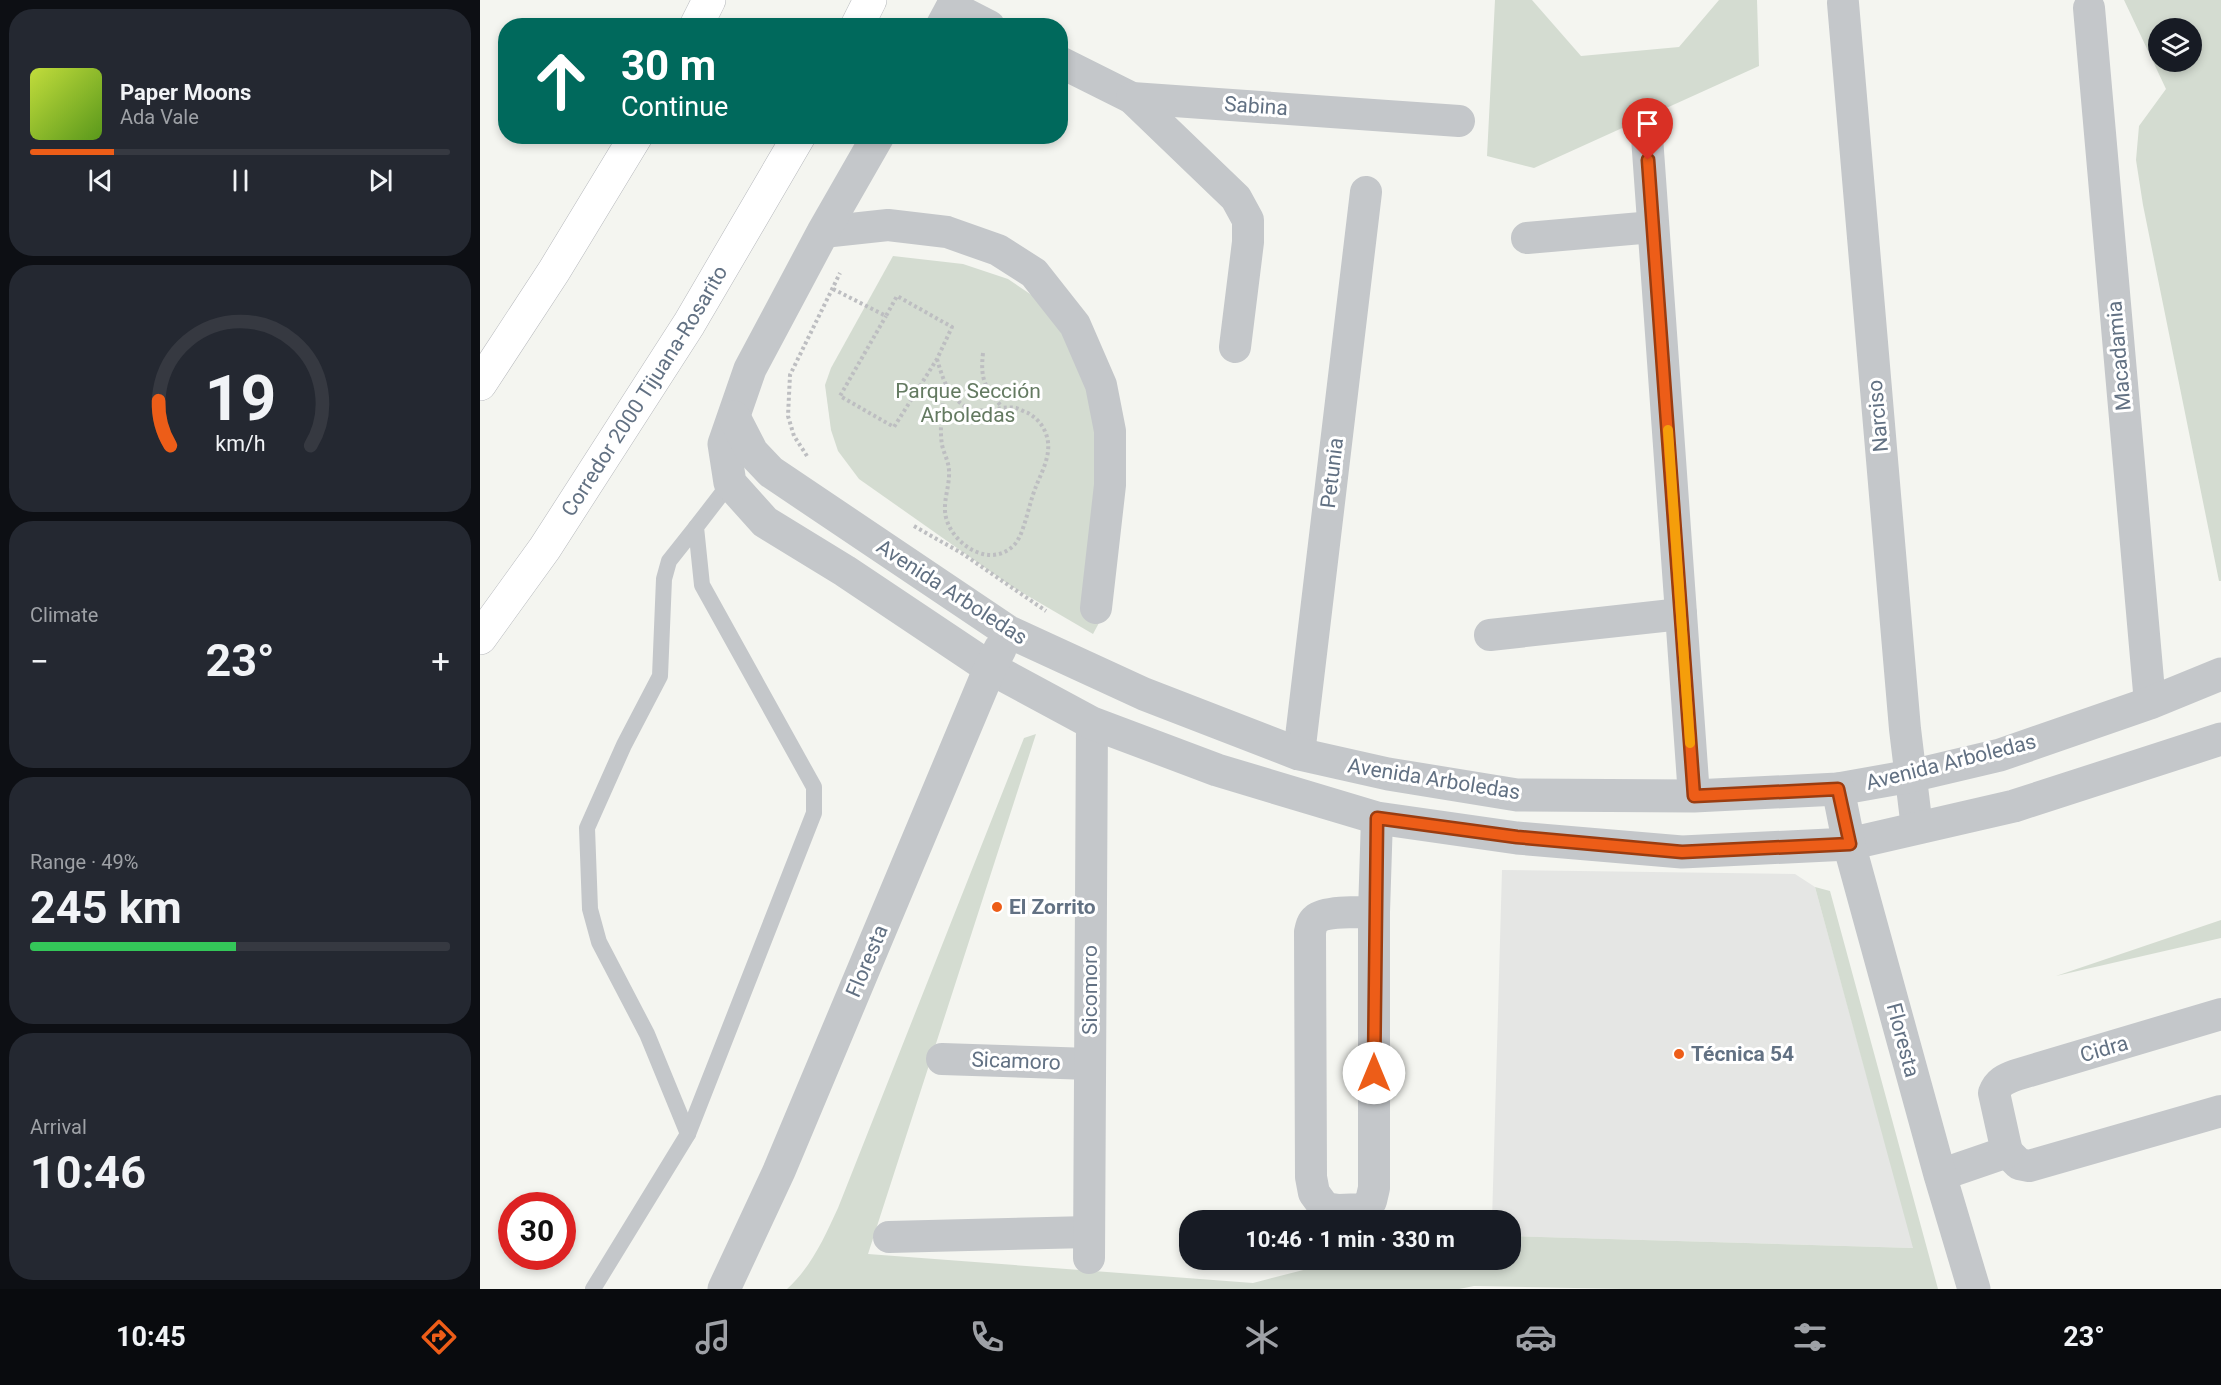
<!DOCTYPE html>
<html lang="en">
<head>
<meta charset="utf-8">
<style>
	body { margin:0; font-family:Roboto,sans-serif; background:#242831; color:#f1f3f6; height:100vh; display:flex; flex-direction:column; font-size:22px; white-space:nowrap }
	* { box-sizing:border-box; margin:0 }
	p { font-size:20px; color:#9ea1a6 }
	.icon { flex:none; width:33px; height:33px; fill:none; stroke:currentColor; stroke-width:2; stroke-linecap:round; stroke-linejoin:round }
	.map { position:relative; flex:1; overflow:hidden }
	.sheet { display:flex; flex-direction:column; gap:9px; padding:9px; background:#0d0f14; width:480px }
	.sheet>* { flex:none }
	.top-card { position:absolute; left:18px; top:18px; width:570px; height:126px; border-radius:24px; box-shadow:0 3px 9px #0003; background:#00695c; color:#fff; overflow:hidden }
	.fabs { position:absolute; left:1668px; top:18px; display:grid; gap:12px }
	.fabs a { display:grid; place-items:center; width:54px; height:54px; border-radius:50%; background:#171b24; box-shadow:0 3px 9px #0003; font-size:30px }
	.speed { position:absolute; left:18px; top:1192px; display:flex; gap:12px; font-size:30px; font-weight:700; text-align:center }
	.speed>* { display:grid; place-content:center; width:78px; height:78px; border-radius:50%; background:#171b24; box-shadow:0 3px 9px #0003; line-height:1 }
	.speed .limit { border:9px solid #d22; background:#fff; color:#111 }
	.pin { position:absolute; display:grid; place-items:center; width:51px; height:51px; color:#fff; margin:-62px -26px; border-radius:50% 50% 50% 0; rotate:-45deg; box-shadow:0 0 6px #0007 }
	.pin .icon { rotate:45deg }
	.me { position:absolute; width:66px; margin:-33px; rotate:0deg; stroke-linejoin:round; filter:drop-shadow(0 0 4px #0008) }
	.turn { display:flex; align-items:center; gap:21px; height:126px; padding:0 24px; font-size:27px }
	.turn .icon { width:78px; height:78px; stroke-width:2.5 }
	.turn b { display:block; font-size:42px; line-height:51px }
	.big { font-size:45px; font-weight:700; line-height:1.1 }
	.sheet .card { flex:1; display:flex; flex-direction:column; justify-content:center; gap:9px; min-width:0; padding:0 21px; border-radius:24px; background:#242831 }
	.sheet .dial { align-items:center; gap:0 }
	.dial svg { height:156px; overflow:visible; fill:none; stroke:#363941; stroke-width:7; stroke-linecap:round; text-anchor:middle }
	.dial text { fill:#f1f3f6; stroke:none }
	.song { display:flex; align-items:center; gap:18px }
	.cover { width:72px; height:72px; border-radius:9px; background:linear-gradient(135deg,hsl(70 70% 55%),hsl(90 70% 35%)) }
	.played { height:6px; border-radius:3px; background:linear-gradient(90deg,#ed5d18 20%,#363941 20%) }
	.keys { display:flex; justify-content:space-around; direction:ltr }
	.heat { display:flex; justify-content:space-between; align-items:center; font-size:33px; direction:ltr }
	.charge { height:9px; border-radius:4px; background:linear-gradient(90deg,#34c759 49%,#363941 0) }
	.trip { position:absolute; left:699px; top:1210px; width:342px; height:60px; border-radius:24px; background:#171b24; box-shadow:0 3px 9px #0003; font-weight:700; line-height:60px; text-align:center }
	.menu { display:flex; height:96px; justify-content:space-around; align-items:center; background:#090b0e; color:#9ea1a6 }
	.menu .icon { width:42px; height:42px }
	.menu .on { color:#ed5d18 }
	.menu b { font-size:27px; color:#f1f3f6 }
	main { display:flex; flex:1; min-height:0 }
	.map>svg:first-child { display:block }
</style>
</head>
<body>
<main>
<section class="sheet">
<div class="card">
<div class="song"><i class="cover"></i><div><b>Paper Moons</b><p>Ada Vale</p></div></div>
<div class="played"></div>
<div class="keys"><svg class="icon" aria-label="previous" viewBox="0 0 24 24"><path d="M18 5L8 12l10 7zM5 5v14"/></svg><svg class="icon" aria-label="pause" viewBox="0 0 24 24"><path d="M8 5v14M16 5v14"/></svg><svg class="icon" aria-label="next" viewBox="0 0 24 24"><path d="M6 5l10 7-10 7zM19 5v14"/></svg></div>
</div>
<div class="card dial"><svg viewBox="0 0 100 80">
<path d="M14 69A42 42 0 1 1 86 69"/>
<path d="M14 69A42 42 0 0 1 8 46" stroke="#ed5d18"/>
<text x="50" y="56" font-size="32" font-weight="700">19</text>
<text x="50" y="72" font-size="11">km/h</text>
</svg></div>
<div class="card"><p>Climate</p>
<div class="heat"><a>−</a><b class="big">23°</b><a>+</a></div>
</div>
<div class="card"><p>Range · 49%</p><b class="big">245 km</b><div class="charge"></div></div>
<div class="card"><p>Arrival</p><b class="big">10:46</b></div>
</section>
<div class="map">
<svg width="1741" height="1289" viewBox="0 0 1741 1289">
	<rect width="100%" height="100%" fill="#f4f5f0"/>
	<polygon fill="#e5e6e4" points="1022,870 1315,874 1335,887 1434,1248 1031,1236 1030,1221 1012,1221"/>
	<g fill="#d4dcd1" fill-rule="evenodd">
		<polygon points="1015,0 1052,0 1101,56 1199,47 1239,0 1277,0 1279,66 1054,168 1007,156"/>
		<path d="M1644,0H1741V581H1739L1663,205L1656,160L1659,126L1686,89ZM1678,28H1712V62H1678Z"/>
		<polygon points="413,256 483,264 528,279 562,302 621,369 627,608 613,634 531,586 379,479 358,451 351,430 345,385 351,368"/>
		<path d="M556,734L388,1254L773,1283L862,1260H1030L1031,1236L1433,1248L1335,887L1350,891L1458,1289H1145L994,1286L979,1289H307C332,1266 344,1238 358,1208L544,738Z"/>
		<polygon points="1741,920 1741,938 1576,976"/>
	</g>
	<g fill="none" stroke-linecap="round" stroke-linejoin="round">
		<defs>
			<g id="trunk">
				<polyline points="216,26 229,0"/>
				<polyline points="377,26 390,0"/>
				<polyline points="0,384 74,271 156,136"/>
				<path id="s1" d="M0,638L65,548L209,324L319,136"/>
			</g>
		</defs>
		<use href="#trunk" stroke="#b6b8bc" stroke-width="34"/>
		<g stroke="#bdbec1" stroke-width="4" stroke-dasharray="3 3" stroke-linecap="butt">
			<polyline points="353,289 406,316 417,296 472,327 457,359 414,427 360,396 406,316"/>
			<path d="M503,353C500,380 505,387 522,407"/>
			<path d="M457,359C462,376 467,394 483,405C499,417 518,405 536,408C540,409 544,412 548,413C557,418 564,426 567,437C572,455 561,473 555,489C549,504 544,534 535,544C512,569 476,547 467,521C461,504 470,488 469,471C469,462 464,454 462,445C459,425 463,406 465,386"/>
			<polyline points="327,456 314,436 308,416 310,375 360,273"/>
			<polyline points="434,526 483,554 566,611"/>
		</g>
		<g stroke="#c4c7ca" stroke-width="16">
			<polyline points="208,1134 167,1034 119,942 110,909 107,828 144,745 180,676 184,579 189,561 216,527"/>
			<polyline points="113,1289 208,1134 334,813 334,787 222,585 216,527 250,483"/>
		</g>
		<g stroke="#c4c7ca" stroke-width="32">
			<polyline points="1363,3 1425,729 1437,828"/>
			<polyline points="472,7 509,26"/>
			<polyline points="1609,8 1670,703"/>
			<polyline points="580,62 652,98 979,121"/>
			<polyline points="652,98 756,198 768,220 768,242 755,347"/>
			<polyline points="1167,137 1214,796"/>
			<polyline points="343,232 408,225 467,232 518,250 554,273 595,325 621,385 630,431 630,485 616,608"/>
			<polyline points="1047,238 1173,227"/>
			<polyline points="1010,635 1201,614"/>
			<polyline points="819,754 886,192"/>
			<path d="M894,912C881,912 845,911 836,919C832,922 831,927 830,932L831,1177L834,1193L845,1208L859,1210L883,1209L891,1201L894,1188V912L897,818"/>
			<polyline points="462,1059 610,1064"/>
			<polyline points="1527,1152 1539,1164 1549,1166 1741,1111"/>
			<path d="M1460,1175L1527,1152L1514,1093C1518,1082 1525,1079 1536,1075L1741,1014"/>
			<polyline points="409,1237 609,1232"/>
			<polyline points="609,1258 612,723"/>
		</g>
		<g stroke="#c4c7ca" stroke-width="33">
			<polyline points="462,26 476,0"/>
			<polyline points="398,136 343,232 270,369 244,444 250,483 285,522 365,571 510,668 612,723 737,770 897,818 1037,838 1202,852 1369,844 1534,806 1741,739"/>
			<polyline points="254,417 272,452 291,472 529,632 664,694 819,754 908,774 1037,795 1214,796 1358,789 1431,776 1520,755 1670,703 1741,674"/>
			<polyline points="1358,789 1369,844 1460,1175 1494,1289"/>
			<polyline points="244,1289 299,1171 510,668 520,649"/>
		</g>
		<use href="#trunk" stroke="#fff" stroke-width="33"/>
	</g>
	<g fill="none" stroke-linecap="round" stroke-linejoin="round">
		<defs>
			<polyline id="route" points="894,1073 897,818 1037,837 1202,852 1370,844 1358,789 1214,796 1168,160"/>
		</defs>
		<use href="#route" stroke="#9a3c10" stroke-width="15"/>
		<use href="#route" stroke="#ed5d18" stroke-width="10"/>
		<polyline stroke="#f59e0b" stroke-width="10" points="1188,430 1210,743"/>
	</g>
	<g fill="#ed5d18" stroke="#fff" stroke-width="2">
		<circle cx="517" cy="907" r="6"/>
		<circle cx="1199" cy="1054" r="6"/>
	</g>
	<g text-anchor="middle" stroke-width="6" stroke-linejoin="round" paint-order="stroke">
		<g font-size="21" fill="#627183" stroke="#fff">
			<text transform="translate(776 106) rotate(4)" y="7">Sabina</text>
			<text transform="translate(1639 356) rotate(-95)" y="7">Macadamia</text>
			<text dy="7" stroke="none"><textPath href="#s1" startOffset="297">Corredor 2000 Tijuana-Rosarito</textPath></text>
			<text transform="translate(1398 416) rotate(-95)" y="7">Narciso</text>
			<text transform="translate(852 473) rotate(-83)" y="7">Petunia</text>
			<text transform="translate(472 592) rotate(33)" y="7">Avenida Arboledas</text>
			<text transform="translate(1471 762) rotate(-14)" y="7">Avenida Arboledas</text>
			<text transform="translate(954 779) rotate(9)" y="7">Avenida Arboledas</text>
			<text transform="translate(387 961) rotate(-67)" y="7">Floresta</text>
			<text transform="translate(610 990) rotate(-90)" y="7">Sicomoro</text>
			<text transform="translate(1423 1040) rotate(75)" y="7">Floresta</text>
			<text transform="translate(1624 1049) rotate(-16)" y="7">Cidra</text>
			<text transform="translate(536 1061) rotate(2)" y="7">Sicamoro</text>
		</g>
		<g font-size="21" fill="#647a61" stroke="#fff">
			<text x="488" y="398">Parque Sección<tspan x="488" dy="24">Arboledas</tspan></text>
		</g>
		<g font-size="21" font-weight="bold" fill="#627183" stroke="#fff" text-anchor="start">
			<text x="529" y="914">El Zorrito</text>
			<text x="1211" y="1061">Técnica 54</text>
		</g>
	</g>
</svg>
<div class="fabs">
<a><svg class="icon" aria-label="layers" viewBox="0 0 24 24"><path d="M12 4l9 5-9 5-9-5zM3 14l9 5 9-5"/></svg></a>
</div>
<div class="speed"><div class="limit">30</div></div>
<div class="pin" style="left:1168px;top:160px;background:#d93025"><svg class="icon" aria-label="arrive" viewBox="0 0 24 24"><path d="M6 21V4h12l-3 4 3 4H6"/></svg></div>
<svg class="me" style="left:894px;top:1073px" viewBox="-20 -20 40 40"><circle r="19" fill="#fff"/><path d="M0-13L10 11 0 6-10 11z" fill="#ed5d18"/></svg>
<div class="trip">10:46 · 1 min · 330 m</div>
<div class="top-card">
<div class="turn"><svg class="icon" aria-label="ahead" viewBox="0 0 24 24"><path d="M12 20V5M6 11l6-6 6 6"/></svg><div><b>30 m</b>Continue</div></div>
</div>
</div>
</main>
<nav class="menu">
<b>10:45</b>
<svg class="icon on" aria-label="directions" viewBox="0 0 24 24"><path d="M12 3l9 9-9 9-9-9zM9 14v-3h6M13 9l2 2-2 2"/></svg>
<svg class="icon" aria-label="music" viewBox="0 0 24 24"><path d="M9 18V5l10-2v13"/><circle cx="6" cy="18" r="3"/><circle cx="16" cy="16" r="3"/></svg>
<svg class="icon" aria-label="phone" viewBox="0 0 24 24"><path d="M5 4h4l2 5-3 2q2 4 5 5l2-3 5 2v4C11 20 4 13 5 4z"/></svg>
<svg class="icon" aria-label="climate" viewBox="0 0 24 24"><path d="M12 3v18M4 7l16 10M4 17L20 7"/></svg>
<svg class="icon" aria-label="car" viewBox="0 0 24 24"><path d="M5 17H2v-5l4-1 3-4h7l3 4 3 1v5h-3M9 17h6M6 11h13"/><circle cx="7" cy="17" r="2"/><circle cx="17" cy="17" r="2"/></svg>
<svg class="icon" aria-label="filters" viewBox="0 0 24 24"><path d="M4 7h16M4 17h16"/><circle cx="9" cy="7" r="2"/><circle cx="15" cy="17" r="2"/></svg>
<b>23°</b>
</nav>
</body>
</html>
